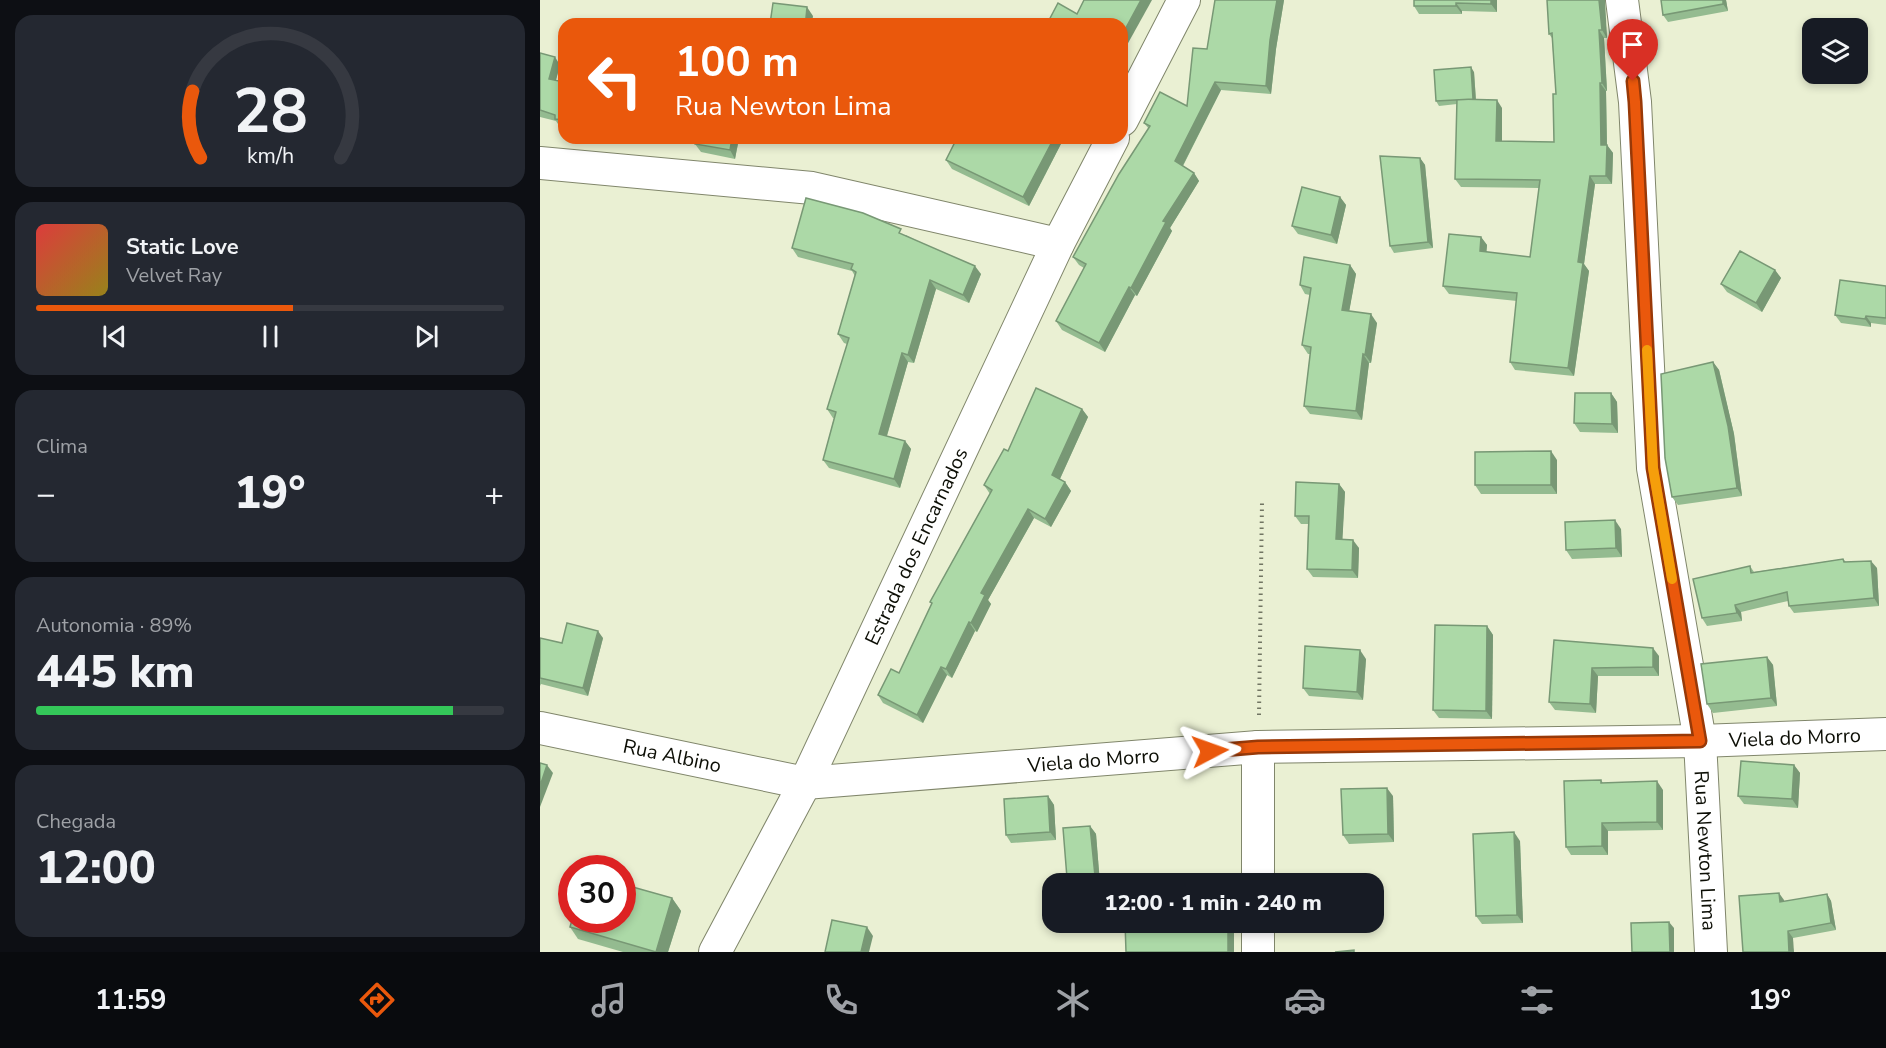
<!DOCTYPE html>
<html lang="pt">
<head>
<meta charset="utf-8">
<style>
	body { margin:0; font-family:"Nunito Sans",sans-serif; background:#242831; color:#f1f3f6; height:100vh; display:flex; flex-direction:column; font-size:22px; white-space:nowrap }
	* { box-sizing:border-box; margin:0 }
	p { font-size:20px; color:#9ea1a6 }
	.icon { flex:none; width:33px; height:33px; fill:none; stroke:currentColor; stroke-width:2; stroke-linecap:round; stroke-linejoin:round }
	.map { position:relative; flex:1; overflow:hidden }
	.side { display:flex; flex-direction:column; gap:15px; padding:15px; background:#0d0f14; width:540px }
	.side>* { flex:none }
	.banner { position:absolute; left:18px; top:18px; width:570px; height:126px; border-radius:18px; box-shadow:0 3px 9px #0003; background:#ea580c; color:#fff; overflow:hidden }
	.fabs { position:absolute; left:1262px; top:18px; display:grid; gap:12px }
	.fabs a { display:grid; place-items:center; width:66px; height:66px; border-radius:12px; background:#171b24; box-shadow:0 3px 9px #0003; font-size:30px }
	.speed { position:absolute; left:18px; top:855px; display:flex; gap:12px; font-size:30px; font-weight:700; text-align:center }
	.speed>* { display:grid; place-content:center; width:78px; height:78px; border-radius:50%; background:#171b24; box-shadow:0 3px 9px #0003; line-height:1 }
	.speed .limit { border:9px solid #d22; background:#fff; color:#111 }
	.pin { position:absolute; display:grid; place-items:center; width:51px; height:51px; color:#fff; margin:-62px -26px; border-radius:50% 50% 50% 0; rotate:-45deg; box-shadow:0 0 6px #0007 }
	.pin .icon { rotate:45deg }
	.me { position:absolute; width:66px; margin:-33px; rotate:86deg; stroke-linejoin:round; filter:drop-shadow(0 0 4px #0008) }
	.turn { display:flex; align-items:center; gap:21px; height:126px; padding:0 18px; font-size:27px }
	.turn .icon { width:78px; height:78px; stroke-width:2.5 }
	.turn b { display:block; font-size:42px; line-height:51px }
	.big { font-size:45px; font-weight:800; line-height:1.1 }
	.side .widget { flex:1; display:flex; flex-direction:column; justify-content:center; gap:9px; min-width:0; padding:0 21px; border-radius:18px; background:#242831 }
	.side .dial { align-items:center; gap:0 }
	.dial svg { height:156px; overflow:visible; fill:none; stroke:#363941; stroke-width:7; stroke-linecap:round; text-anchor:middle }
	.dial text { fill:#f1f3f6; stroke:none }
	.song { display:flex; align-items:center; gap:18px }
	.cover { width:72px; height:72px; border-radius:9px; background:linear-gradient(135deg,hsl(0 70% 55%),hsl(50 70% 35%)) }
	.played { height:6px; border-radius:3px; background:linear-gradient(90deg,#ea580c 55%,#363941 55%) }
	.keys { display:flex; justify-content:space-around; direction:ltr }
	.heat { display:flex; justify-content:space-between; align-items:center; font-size:33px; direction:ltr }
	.charge { height:9px; border-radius:4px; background:linear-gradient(90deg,#34c759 89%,#363941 0) }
	.trip { position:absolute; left:502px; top:873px; width:342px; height:60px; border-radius:18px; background:#171b24; box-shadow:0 3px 9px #0003; font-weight:800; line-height:60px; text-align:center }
	.dock { display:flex; height:96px; justify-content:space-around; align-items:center; background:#090b0e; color:#9ea1a6 }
	.dock .icon { width:42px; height:42px }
	.dock .selected { color:#ea580c }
	.dock b { font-size:27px; color:#f1f3f6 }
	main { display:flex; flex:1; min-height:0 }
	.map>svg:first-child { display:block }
</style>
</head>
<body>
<main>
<section class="side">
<div class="widget dial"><svg viewBox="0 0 100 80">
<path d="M14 69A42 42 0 1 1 86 69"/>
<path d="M14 69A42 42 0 0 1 10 35" stroke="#ea580c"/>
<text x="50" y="56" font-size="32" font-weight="700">28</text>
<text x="50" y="72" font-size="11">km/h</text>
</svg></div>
<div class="widget">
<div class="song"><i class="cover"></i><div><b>Static Love</b><p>Velvet Ray</p></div></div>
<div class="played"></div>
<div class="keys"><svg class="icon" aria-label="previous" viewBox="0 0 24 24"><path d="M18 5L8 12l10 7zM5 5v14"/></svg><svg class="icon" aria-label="pause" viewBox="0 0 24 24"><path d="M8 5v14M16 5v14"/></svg><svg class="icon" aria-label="next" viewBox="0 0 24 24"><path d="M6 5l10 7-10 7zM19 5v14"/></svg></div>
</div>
<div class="widget"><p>Clima</p>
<div class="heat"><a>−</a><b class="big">19°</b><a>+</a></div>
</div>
<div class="widget"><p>Autonomia · 89%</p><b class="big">445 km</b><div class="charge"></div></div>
<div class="widget"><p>Chegada</p><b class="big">12:00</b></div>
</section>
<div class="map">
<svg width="1346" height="952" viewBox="0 0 1346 952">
	<rect width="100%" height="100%" fill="#eaf0d3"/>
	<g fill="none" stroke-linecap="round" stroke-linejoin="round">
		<defs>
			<g id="minor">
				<path id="s1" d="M1082,0L1095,102L1113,468L1160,741L1171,952"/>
				<polyline points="582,120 644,0"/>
				<polyline points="0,163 272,188 518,244"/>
				<path id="s2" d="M0,728L265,783L718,747L1160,741L1346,734"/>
				<polyline points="718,884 718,747"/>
				<path id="s3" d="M175,952L265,783L518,244L573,138"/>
				<polyline points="718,952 718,922"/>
			</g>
		</defs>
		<use href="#minor" stroke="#80866b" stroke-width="34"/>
		<polyline stroke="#717563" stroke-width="4" stroke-dasharray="1.5 4.5" stroke-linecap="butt" points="719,715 722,503"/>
		<use href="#minor" stroke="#fff" stroke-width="32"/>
	</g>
	<g fill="#94bb90">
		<polygon points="675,0 744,0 736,49 731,94 681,90 643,166 654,173 659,181 630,228 632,231 597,296 595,295 565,352 522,330 516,321 544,268 539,265 533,257 609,129 604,123 647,106 667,49"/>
		<polygon points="874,0 957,0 957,12 922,11 922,14 879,14 874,6"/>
		<polygon points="1121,0 1186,0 1188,11 1128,22 1123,15"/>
		<polygon points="1064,2 1067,38 1064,38 1067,91 1066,91 1067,145 1073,153 1072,184 1055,184 1044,264 1049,271 1034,376 975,370 970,362 977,301 909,294 903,286 941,237 947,245 946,252 990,257 999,188 921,187 915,179 917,104 899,106 896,101 934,72 936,100 962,108 962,141 1014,142 1016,94 1012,38 1009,34"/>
		<polygon points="0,53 20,65 16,80 24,82 24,127 20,127 16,121 0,117"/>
		<polygon points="67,138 101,138 100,144 68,140"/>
		<polygon points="156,138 199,138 195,159 161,152 155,144"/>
		<polygon points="417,138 524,138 489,206 412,169 406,160"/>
		<polygon points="880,158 885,165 893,248 854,253 850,246"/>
		<polygon points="800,197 806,205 797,244 758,234 752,226"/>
		<polygon points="366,235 441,274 429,303 396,289 374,363 368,362 347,436 365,441 371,449 360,488 289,468 283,460 294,418 293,418 287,409 307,344 304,343 298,334 315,276 312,271 258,257 252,248"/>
		<polygon points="810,265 816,274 809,311 837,323 831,363 829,363 822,420 770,414 764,406 770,354 768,354 762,345 770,295 765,294 760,285"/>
		<polygon points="1235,270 1241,278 1222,312 1187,292 1181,284"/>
		<polygon points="1346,286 1346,325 1331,323 1331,327 1301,323 1295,315"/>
		<polygon points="1173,362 1179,370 1194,434 1202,496 1138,505 1132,497"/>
		<polygon points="1071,393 1077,402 1078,433 1040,432 1034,423"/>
		<polygon points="542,409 548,417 520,479 525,482 531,491 511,527 494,518 448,600 451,604 437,632 435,631 412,678 407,675 383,723 343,703 338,695 359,673 392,604 390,602 450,494 444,485 468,451"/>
		<polygon points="1017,460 1017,494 941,494 935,485"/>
		<polygon points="799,484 805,492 802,540 819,548 818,578 773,577 767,569 768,524 761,524 755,516"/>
		<polygon points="1081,529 1082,557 1032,559 1026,550"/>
		<polygon points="1303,559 1306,562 1337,568 1339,606 1254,613 1249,606 1248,601 1201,612 1202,621 1167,626 1162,618 1210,566 1214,572"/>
		<polygon points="947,626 953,635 952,719 899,718 893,710"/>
		<polygon points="0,638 22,643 63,638 48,696 1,684 0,686"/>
		<polygon points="1014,640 1119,656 1119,676 1058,676 1056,713 1015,710 1009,702"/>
		<polygon points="1227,657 1233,665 1237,706 1173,713 1167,704"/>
		<polygon points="826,659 823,700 769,696 763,688"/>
		<polygon points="1254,765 1260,773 1258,808 1204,804 1198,796"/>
		<polygon points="1061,780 1063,783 1123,790 1123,830 1068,831 1068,855 1031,855 1026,847"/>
		<polygon points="508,796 514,805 516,840 471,843 466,835"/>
		<polygon points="853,796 854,842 809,844 803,835"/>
		<polygon points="550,826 556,834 560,884 531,884 527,878"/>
		<polygon points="980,841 983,923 942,924 936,916"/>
		<polygon points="1287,894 1291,901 1296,930 1253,938 1203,952 1244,900 1244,902"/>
		<polygon points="132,898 141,911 128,952 83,952 38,939 30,927"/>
	</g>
	<g fill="#789875">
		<polygon points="601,0 612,0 582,54 582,35"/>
		<polygon points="737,0 744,0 736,49 731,94 726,86 730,40"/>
		<polygon points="951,0 957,0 957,12 951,4"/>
		<polygon points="1059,0 1065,0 1067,38 1062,30"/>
		<polygon points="1183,0 1186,0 1188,11 1183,4"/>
		<polygon points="916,3 922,11 922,14 916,6"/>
		<polygon points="267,7 273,16 272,24 266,18"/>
		<polygon points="1059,30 1064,38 1067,91 1062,83"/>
		<polygon points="15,57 20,65 14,87 9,79"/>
		<polygon points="931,67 934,72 936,103 933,99"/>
		<polygon points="675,82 681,90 641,169 635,161"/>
		<polygon points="1060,83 1066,91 1067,149 1067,145 1073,153 1072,184 1066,176 1061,145"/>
		<polygon points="957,100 962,108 962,149 956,141"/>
		<polygon points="96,138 101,138 100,144"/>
		<polygon points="192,138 199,138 195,159 190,150"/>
		<polygon points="514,138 524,138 489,206 483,197"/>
		<polygon points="880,158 885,165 893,248 888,242"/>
		<polygon points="654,173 659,181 630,228 632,231 597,296 591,288 623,221"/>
		<polygon points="1050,176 1055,184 1044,264 1049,271 1034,376 1028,368 1038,262"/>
		<polygon points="800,197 806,205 797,244 791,235"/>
		<polygon points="941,237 947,245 946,259 940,251"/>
		<polygon points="810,265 816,274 808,318 802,310"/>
		<polygon points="435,266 441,274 429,303 423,295"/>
		<polygon points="1235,270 1241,278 1222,312 1216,303"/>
		<polygon points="390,280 396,289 374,363 368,355"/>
		<polygon points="589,287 595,295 565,352 559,343"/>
		<polygon points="831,314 837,323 831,363 825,355"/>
		<polygon points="1326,316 1331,323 1331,327 1325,319"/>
		<polygon points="362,353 368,362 345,442 339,434"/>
		<polygon points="823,354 829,363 822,420 816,411"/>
		<polygon points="1173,362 1179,370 1194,434 1202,496 1197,488"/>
		<polygon points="1071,393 1077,402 1078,433 1072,424"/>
		<polygon points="542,409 548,417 518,483 512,475"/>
		<polygon points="365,441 371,449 360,488 354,479"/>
		<polygon points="1011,451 1017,460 1017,494 1011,485"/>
		<polygon points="525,482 531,491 511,527 505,519"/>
		<polygon points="799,484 805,492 802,548 796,539"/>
		<polygon points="488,509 494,518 448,600 451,604 437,632 431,623 441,593"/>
		<polygon points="1075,520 1081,529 1082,557 1076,548"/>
		<polygon points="813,540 819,548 818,578 812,570"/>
		<polygon points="1331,561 1337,568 1339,606 1334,598"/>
		<polygon points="1195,605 1201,612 1202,621 1197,613"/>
		<polygon points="429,622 435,631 412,678 406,669"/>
		<polygon points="947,626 953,635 952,719 946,711"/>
		<polygon points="58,631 63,638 48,696 43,688"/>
		<polygon points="1113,648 1119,656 1119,676 1113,667"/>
		<polygon points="820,650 826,659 823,700 817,692"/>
		<polygon points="1227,657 1233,665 1237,706 1231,698"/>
		<polygon points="401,667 407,675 383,723 377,715"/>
		<polygon points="1052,668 1058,676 1056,713 1050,704"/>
		<polygon points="7,765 13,773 0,807 0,786"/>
		<polygon points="1254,765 1260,773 1258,808 1252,799"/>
		<polygon points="1117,781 1123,790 1123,830 1117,822"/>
		<polygon points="847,788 853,796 854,842 848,834"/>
		<polygon points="508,796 514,805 516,840 510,832"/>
		<polygon points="1062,823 1068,831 1068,855 1062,846"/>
		<polygon points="550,826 556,834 560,884 555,876"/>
		<polygon points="974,832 980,841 983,923 977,915"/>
		<polygon points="1239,893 1244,900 1245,909 1240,902"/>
		<polygon points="1287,894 1291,901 1296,930 1291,923"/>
		<polygon points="132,898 141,911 128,952 116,952"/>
		<polygon points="688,922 692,922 694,925 694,952 688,952"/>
		<polygon points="1129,922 1134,928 1134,952 1130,952"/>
		<polygon points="327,927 333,936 329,952 321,952"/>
		<polygon points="1248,931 1253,938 1254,952 1249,952"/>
	</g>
	<g fill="#acd9a7" stroke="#789875" stroke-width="1.5">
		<polygon points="544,0 601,0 582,35 582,24 507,24 518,3 537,14"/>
		<polygon points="675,0 737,0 730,40 726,86 675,82 635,161 654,173 623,221 626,222 591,288 589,287 559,343 516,321 546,264 533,257 579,174 610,126 604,123 620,92 647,106 653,48 667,49"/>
		<polygon points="874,0 951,0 951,4 916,3 916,6 874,6"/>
		<polygon points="1007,0 1059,0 1062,30 1059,30 1062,83 1060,83 1061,145 1067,145 1066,176 1050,176 1038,262 1043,263 1028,368 970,362 977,293 903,286 909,234 941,237 940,251 990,257 1000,180 915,179 917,99 957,100 956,141 1014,142 1013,94 1016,94 1012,33 1009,34"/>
		<polygon points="1121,0 1183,0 1183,4 1123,15"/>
		<polygon points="233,3 267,7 266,18 289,24 230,24"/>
		<polygon points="0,53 15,57 9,79 24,82 24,120 15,119 15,115 0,110"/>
		<polygon points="931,67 933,99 896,101 894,70"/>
		<polygon points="156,138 192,138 190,150 155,144"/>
		<polygon points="417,138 514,138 483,197 406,160"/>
		<polygon points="840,156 880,158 888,242 850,246"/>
		<polygon points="762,187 800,197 791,235 752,226"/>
		<polygon points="266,198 323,213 361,229 359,233 435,266 423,295 390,280 368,355 362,353 339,434 365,441 354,479 283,460 296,412 287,409 309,338 298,334 316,272 311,269 313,264 252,248"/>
		<polygon points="1200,251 1235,270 1216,303 1181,284"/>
		<polygon points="764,257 810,265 802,310 831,314 825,355 823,354 816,411 764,406 771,347 762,345 771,288 760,285"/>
		<polygon points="1300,280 1346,286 1346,318 1326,316 1325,319 1295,315"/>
		<polygon points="1173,362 1188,426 1197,488 1132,497 1125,458 1121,374"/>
		<polygon points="496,388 542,409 512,475 525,482 505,519 488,509 441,593 445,595 431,623 429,622 406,669 401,667 377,715 338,695 351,669 359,673 392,603 390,602 452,490 444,485 464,449 468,451"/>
		<polygon points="1035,393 1071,393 1072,424 1034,423"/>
		<polygon points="1011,451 1011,485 935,485 935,452"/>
		<polygon points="756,482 799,484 796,539 813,540 812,570 767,569 769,516 755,516"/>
		<polygon points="1075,520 1076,548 1026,550 1025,522"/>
		<polygon points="1303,559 1304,562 1331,561 1334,598 1249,606 1247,592 1195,605 1197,613 1162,618 1153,579 1210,566 1211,573"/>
		<polygon points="27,623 58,631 43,688 0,678 0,638 22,643"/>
		<polygon points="895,625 947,626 946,711 893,710"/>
		<polygon points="1014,640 1113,648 1113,667 1052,668 1050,704 1009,702"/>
		<polygon points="765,646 820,650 817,692 763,688"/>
		<polygon points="1227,657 1231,698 1167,704 1161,664"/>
		<polygon points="1201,761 1254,765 1252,799 1198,796"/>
		<polygon points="0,763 7,765 0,786"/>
		<polygon points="1061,780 1061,783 1117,781 1117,822 1062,823 1062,846 1026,847 1024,781"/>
		<polygon points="847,788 848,834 803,835 801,789"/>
		<polygon points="508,796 510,832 466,835 464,799"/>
		<polygon points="550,826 555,876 527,878 523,828"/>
		<polygon points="974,832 977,915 936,916 933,834"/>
		<polygon points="82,884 132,898 116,952 30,927 32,920 82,920"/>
		<polygon points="1239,893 1240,902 1287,894 1291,923 1248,931 1249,952 1203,952 1199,896"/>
		<polygon points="292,920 327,927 321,952 285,952"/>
		<polygon points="585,922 688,922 688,952 586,952"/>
		<polygon points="1129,922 1130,952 1092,952 1091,923"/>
		<polygon points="814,950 814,952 795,952"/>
	</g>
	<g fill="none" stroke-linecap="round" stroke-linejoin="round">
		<defs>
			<polyline id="route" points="670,751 718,747 1160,741 1113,468 1095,102 1093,81"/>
		</defs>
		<use href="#route" stroke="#983908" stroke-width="15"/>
		<use href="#route" stroke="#ea580c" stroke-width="10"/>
		<polyline stroke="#f59e0b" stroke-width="10" points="1107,350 1113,468 1132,579"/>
	</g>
	<g text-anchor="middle" stroke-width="4.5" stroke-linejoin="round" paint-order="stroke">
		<g font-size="20" fill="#0c0e05" stroke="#eaf0d3">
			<text dy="7" stroke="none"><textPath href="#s3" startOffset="453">Estrada dos Encarnados</textPath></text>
			<text dy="7" stroke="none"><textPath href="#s2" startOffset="1262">Viela do Morro</textPath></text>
			<text dy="7" stroke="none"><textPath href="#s2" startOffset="135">Rua Albino</textPath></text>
			<text dy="7" stroke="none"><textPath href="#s2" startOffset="560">Viela do Morro</textPath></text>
			<text dy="7" stroke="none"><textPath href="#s1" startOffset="856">Rua Newton Lima</textPath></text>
		</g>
	</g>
</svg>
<div class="fabs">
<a><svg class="icon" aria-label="layers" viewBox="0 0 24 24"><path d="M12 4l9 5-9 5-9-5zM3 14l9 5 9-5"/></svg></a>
</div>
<div class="speed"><div class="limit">30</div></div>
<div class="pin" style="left:1093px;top:81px;background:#d93025"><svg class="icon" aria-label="arrive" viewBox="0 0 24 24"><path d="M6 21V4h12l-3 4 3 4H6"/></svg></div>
<svg class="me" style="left:670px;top:751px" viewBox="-20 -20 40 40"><path d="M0-17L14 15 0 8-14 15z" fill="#ea580c" stroke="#fff" stroke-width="4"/></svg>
<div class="trip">12:00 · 1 min · 240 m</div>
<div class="banner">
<div class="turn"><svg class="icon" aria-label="left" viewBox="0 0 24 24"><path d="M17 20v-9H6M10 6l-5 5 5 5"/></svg><div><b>100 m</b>Rua Newton Lima</div></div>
</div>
</div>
</main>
<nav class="dock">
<b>11:59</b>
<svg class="icon selected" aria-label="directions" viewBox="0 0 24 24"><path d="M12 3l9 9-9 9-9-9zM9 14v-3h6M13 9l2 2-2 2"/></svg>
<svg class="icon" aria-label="music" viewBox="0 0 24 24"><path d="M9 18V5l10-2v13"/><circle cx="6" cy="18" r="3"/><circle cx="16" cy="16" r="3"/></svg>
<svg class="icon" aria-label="phone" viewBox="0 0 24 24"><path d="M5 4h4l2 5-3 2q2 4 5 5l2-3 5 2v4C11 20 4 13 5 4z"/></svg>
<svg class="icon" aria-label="climate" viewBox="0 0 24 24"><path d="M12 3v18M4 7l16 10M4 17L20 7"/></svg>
<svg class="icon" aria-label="car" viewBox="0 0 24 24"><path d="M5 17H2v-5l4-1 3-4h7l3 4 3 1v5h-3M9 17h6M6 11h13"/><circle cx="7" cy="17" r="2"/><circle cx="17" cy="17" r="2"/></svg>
<svg class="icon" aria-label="filters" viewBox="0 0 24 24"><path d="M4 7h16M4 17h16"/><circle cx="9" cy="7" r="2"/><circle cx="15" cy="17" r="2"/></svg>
<b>19°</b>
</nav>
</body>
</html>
